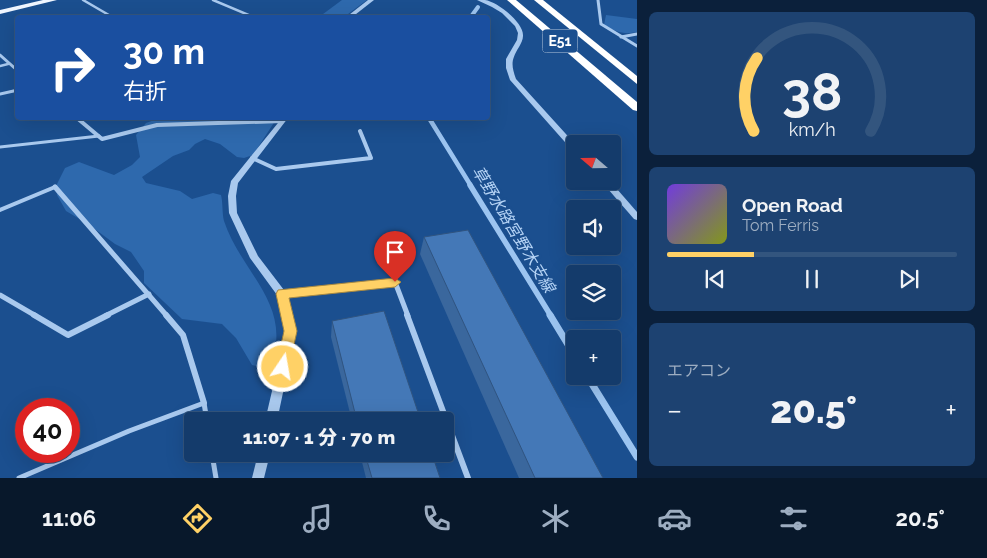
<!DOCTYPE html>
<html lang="ja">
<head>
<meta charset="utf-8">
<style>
	body { margin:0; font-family:Raleway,"Noto Sans JP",sans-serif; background:#1d4271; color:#f1f3f6; height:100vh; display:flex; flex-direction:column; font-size:19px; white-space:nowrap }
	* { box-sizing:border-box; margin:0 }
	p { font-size:16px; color:#9dadc1 }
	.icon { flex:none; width:28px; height:28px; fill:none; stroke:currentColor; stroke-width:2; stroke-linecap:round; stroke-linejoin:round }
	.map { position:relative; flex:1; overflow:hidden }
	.panel { display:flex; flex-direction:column; gap:12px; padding:12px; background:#0b203b; width:350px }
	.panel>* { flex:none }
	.hud { position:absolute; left:15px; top:15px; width:475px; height:105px; border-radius:5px; box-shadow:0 5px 20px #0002,0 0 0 1px #33557e; background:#1a4fa0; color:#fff; overflow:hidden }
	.needle { width:32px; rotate:290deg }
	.buttons { position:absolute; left:566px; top:135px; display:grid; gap:10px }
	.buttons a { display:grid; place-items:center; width:55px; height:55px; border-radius:5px; background:#143b6b; box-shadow:0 5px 20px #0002,0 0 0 1px #33557e; font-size:25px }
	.speed { position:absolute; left:15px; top:398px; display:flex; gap:10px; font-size:25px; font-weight:700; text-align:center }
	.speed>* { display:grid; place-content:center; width:65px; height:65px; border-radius:50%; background:#143b6b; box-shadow:0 5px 20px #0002,0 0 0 1px #33557e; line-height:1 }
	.speed .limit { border:8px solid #d22; background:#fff; color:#111 }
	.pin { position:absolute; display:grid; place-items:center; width:42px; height:42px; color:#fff; margin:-51px -21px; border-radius:50% 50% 50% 0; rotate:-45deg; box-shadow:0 0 5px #0007 }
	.pin .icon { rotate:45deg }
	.me { position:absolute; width:55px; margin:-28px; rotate:12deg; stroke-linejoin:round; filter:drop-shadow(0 0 4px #0008) }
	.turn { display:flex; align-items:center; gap:18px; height:105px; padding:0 25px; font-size:22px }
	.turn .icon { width:65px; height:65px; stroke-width:2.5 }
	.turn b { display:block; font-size:35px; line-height:42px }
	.big { font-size:38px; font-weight:800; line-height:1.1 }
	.panel .tile { flex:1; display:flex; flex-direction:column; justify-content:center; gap:8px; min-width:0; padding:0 18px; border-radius:8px; background:#1d4271 }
	.panel .dial { align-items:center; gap:0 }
	.dial svg { height:130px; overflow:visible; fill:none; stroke:#33557e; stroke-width:7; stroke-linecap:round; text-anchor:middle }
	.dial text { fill:#f1f3f6; stroke:none }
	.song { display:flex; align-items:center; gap:15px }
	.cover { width:60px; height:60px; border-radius:8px; background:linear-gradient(135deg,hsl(260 70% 55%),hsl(70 70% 35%)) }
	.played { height:5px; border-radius:2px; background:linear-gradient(90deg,#ffd166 30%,#33557e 30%) }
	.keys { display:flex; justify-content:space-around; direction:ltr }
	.heat { display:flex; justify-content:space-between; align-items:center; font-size:28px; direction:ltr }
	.trip { position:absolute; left:184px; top:412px; width:270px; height:50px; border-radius:5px; background:#143b6b; box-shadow:0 5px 20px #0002,0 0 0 1px #33557e; font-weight:800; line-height:50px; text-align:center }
	.tab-bar { display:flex; height:80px; justify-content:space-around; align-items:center; background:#08182b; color:#9dadc1 }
	.tab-bar .icon { width:35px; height:35px }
	.tab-bar .active { color:#ffd166 }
	.tab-bar b { font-size:22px; color:#f1f3f6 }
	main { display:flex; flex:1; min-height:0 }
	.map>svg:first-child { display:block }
</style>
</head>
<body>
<main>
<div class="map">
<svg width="637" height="478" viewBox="0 0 637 478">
	<rect width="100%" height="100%" fill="#1b4f8f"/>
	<g fill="#2e69ad">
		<polygon points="342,0 367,0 344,17 319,17"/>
		<path d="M606,15L637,19V32C624,35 616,32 604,25Z"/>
		<path d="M160,118H277L253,155L244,158L237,157L220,144L205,139L195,144L189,150L173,156L142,177L146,183L180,191L192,199L213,193L221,195C223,203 222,213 224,221C242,275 296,306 269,369L252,365L236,338L222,324L182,319L144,283V271L131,252L115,244L88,224L66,211L57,195L56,186L65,168L79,162L114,175L132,165L140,157L136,135L146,123Z"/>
	</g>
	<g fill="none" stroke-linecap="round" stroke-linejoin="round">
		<polyline stroke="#9cc4f0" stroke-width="4" points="470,18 478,7"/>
		<polyline stroke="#9cc4f0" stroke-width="4.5" points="429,118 471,186"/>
		<polyline stroke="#9cc4f0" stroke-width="5.5" points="470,185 551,316"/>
		<g stroke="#9cc4f0" stroke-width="7">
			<polyline points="550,315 575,356"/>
			<polyline points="587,376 637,457"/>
		</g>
		<g stroke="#a9c9ee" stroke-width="2.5">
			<polyline points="83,0 114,18"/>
			<polyline points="213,0 256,18"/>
			<polyline points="0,66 8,64"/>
		</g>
		<g stroke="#a9c9ee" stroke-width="3">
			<polyline points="0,94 18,90"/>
			<polyline points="0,147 99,136"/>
		</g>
		<polyline stroke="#a9c9ee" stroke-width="4" points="0,210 55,187"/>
		<g stroke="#a9c9ee" stroke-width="5">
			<polyline points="212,454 216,478"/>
			<polyline points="19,478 129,431 204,403 207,421"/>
		</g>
		<g stroke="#a9c9ee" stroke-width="3">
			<polyline points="598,0 601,24 637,46"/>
			<polyline points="621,37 637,34"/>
			<polyline points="0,55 18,71"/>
		</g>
		<g stroke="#a9c9ee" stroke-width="4">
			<polyline points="77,118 102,139 157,125 282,121"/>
			<polyline points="252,158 276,169 371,158 360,131"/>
		</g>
		<g stroke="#a9c9ee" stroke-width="5">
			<polyline points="55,187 167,316"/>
			<polyline points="282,294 395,282 408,316"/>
			<polyline points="0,295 36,316"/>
			<polyline points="105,316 149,294"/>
		</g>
		<g stroke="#a9c9ee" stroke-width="6">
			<polyline points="34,315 68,335 108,315"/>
			<polyline points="166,315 183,335 204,403"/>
			<polyline points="407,315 468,478"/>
		</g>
		<g fill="#a9c9ee" fill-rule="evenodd">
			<polygon points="368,0 374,0 351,18 345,18"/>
			<path d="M477,0C480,0 483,0 485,0C498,2 524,23 523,36C523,40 521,43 519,47C511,60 511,65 516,79L575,144V150H572L510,80L506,68V59L517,40L518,33L515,26L502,13L492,7Z"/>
			<polygon points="282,118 288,118 238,183 236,196 237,213 258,256 287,294 296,331 277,421 265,421 286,331 277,295 250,258 229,213 228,196 231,181"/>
			<polygon points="601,181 610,181 637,212 637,220 634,219"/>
			<polygon points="258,454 270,454 264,478 252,478"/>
		</g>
		<polygon fill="#f0f6ff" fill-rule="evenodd" points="43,0 57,0 0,14 0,10"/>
		<g fill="#fff" fill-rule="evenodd">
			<polygon points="507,0 516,0 637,102 637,111 633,110"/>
			<polygon points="534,0 543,0 637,76 637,84"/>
		</g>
	</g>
	<g fill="#3a679d">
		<polygon points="424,237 603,478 519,478 420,254"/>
		<polygon points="332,321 421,421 352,421 331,337"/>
		<polygon points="360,454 432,454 440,478 366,478"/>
	</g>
	<g fill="#4478b7" stroke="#305480">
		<polygon points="468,230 603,478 535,478 424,237"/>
		<polygon points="384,311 421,421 357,421 332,321"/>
		<polygon points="365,454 432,454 440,478 372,478"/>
	</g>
	<polygon fill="#ffd166" stroke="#a68842" points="395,278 401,282 395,287 289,298 297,331 288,372 283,373 278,372 276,367 284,331 276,294 278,290"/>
	<g text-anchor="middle" stroke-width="5" stroke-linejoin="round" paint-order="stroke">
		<rect fill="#1b4f8f" stroke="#bbcadd" stroke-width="1" x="542.5" y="29.5" width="35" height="23" rx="4"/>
		<g font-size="14" font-weight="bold" fill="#fff">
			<text x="560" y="46">E51</text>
		</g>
		<g font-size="16" font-style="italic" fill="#b5d3f5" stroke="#1b4f8f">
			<text transform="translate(514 229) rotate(59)" y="6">草野水路宮野木支線</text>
		</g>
	</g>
</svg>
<div class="buttons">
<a><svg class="needle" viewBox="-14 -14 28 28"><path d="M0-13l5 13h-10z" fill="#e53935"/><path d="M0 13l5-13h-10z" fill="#9dadc1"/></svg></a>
<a><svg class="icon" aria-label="sound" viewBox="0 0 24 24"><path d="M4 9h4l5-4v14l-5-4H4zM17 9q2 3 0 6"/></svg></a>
<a><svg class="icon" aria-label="layers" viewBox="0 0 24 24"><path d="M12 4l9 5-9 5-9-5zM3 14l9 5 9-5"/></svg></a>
<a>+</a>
</div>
<div class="speed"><div class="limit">40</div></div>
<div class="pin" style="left:395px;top:282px;background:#d93025"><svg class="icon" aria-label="arrive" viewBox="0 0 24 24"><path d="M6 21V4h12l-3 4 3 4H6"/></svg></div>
<svg class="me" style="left:283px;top:367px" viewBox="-20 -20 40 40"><circle r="17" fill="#ffd166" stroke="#fff" stroke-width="3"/><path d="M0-11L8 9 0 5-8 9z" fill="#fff"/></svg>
<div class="trip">11:07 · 1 分 · 70 m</div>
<div class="hud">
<div class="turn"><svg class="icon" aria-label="right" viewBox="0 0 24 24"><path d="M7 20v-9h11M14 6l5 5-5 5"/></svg><div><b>30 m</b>右折</div></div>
</div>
</div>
<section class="panel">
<div class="tile dial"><svg viewBox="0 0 100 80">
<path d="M14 69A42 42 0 1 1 86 69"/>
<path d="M14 69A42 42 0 0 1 16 24" stroke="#ffd166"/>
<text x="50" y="56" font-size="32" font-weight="700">38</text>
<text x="50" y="72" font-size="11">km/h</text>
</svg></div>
<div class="tile">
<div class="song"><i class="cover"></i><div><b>Open Road</b><p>Tom Ferris</p></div></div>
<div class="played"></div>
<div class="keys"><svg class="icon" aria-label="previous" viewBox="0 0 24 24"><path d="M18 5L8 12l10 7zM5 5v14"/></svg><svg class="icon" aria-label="pause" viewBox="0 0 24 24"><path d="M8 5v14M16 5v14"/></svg><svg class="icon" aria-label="next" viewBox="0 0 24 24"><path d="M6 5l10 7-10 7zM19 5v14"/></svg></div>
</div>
<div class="tile"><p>エアコン</p>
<div class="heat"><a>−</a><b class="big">20.5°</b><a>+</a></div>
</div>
</section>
</main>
<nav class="tab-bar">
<b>11:06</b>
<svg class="icon active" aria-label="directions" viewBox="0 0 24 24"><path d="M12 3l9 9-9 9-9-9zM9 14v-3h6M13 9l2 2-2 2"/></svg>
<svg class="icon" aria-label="music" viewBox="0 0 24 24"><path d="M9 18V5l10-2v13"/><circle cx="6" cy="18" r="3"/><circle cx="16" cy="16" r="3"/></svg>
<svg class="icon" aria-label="phone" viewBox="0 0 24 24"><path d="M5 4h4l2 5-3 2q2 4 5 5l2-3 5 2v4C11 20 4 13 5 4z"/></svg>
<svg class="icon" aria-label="climate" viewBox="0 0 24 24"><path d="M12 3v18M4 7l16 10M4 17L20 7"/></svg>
<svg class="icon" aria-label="car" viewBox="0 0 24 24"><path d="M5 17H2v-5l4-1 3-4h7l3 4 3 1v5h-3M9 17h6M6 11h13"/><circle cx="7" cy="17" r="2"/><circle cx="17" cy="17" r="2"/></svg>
<svg class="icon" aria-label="filters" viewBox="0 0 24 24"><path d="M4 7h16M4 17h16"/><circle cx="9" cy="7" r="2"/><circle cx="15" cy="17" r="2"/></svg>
<b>20.5°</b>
</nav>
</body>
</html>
